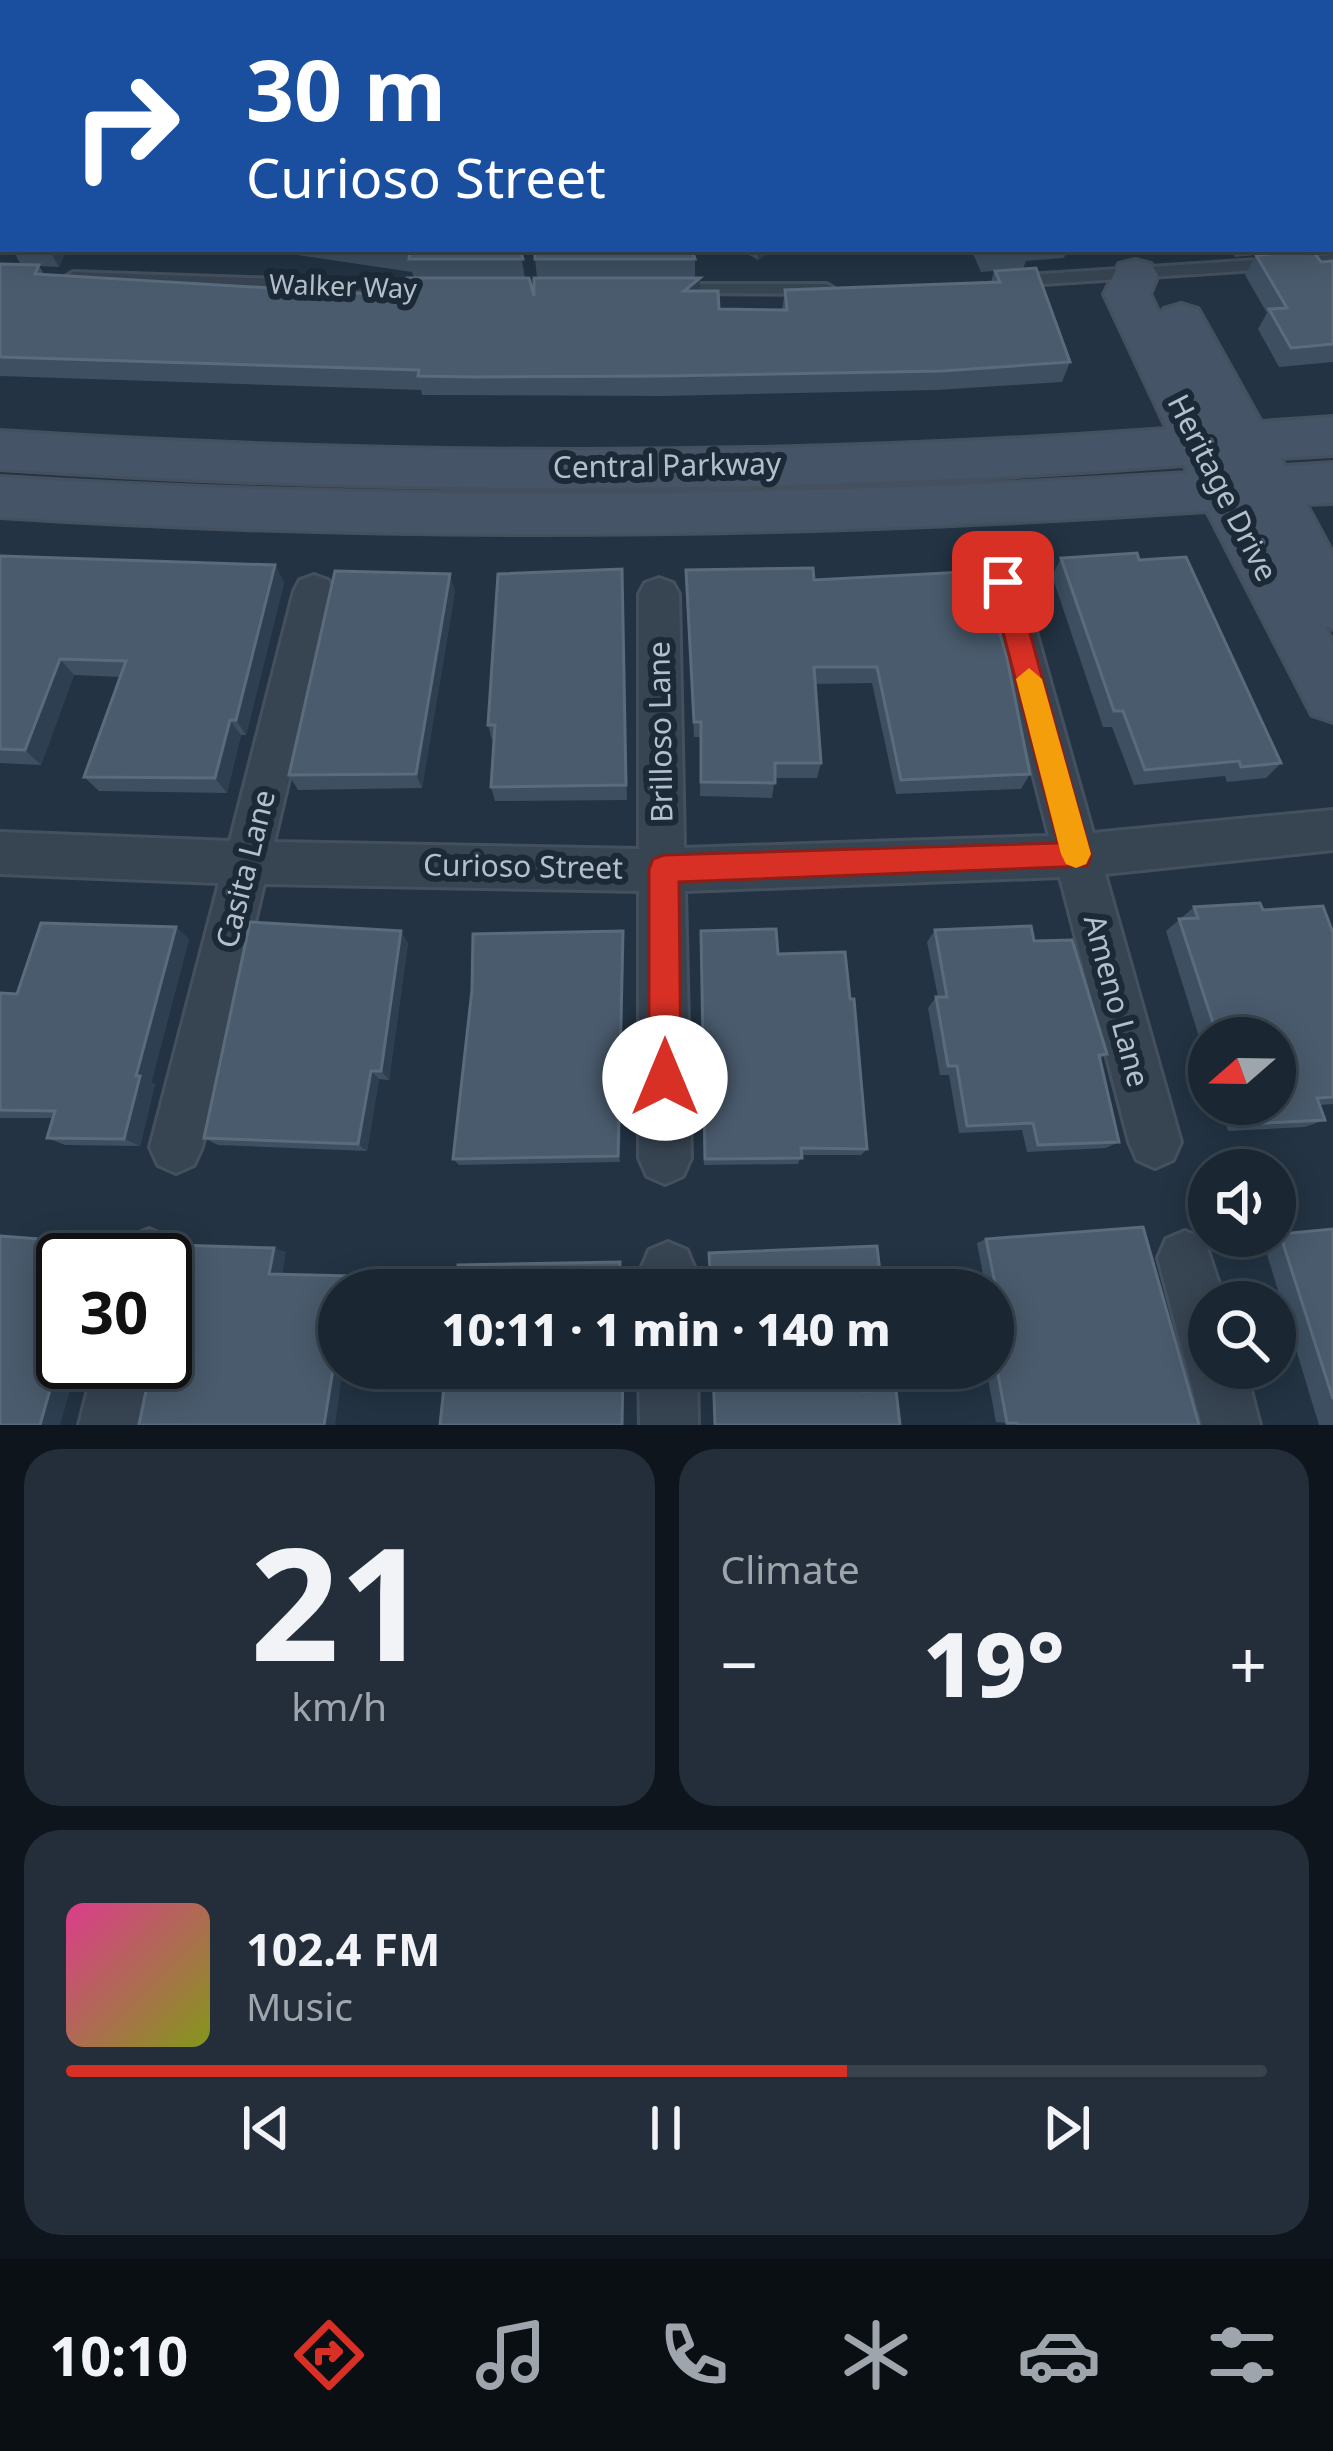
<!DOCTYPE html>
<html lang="en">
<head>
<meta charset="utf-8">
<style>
	body { margin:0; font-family:"Noto Sans",sans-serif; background:#232e3a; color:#f1f3f6; height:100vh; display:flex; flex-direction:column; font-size:45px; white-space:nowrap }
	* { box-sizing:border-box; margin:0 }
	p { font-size:39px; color:#9fa5ac }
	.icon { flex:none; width:66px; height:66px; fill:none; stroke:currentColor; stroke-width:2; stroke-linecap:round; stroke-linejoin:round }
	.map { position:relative; height:1425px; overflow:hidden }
	.side { display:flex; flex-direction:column; gap:24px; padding:24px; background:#0e151c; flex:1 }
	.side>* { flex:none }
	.guide { position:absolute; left:0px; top:0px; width:1335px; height:252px; box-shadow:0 6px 30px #0003,0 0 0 3px #38434d; background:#1a4fa0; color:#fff; overflow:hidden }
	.needle { width:78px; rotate:250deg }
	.tools { position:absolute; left:1188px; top:1017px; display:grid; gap:24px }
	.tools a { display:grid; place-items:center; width:108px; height:108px; border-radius:50%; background:#1a2632; box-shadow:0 6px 30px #0003,0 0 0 3px #38434d; font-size:60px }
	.speed { position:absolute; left:36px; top:1233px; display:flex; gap:24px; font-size:60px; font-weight:700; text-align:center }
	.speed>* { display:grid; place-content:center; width:156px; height:156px; border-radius:50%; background:#1a2632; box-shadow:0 6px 30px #0003,0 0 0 3px #38434d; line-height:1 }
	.speed .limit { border:6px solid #111; border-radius:18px; background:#fff; color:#111 }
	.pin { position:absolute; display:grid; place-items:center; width:102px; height:102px; color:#fff; margin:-51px; border-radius:24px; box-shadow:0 6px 18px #0006 }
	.me { position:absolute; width:132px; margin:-66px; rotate:0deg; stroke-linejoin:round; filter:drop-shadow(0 0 9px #0008) }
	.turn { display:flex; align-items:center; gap:42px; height:252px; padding:0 48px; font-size:54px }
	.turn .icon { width:156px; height:156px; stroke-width:2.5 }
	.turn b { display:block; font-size:84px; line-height:102px }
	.big { font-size:90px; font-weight:800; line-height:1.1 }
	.side .tile { flex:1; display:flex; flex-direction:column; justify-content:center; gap:18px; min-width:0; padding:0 42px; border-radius:36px; background:#232e3a }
	.side .dial { align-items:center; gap:0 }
	.dial b { font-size:156px; line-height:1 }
	.song { display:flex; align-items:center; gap:36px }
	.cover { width:144px; height:144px; border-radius:18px; background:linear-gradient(135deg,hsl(330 70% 55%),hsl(70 70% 35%)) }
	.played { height:12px; border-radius:6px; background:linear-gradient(90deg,#d93025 65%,#38434d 65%) }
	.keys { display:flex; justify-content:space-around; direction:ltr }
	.heat { display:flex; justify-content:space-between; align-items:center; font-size:66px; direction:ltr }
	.side .tiles { flex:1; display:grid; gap:24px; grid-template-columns:1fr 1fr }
	.tile:last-child { grid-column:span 2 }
	.trip { position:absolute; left:318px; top:1269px; width:696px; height:120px; border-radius:60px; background:#1a2632; box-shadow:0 6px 30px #0003,0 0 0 3px #38434d; font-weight:800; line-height:120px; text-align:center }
	.tabs { display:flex; height:192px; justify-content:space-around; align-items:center; background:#0a0f14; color:#9fa5ac }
	.tabs .icon { width:84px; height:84px }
	.tabs .selected { color:#d93025 }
	.tabs b { font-size:54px; color:#f1f3f6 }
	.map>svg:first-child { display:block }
</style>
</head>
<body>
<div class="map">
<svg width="1333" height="1425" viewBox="0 0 1333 1425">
	<rect width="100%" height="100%" fill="#233343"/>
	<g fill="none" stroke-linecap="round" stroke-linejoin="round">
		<defs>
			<g id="lane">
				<polygon points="1333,255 1333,265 1014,286 1006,281 1014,276"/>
				<polygon points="73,272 431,284 439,289 431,294 67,281 65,277"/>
				<polygon points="672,284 827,284 835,289 827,294 666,293 666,285"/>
			</g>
			<g id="street">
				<polygon points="284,0 310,0 311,3 285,3"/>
				<polygon points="604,0 630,0 632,3 606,3"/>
				<polygon points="1274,0 1301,0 1303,3 1276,3"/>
				<rect x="1332" y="28" width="1" height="17"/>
				<polygon points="1003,566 1017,571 1022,582 1093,833 1333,810 1333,850 1105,874 1181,1142 1173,1160 1155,1168 1137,1160 1129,1142 1060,877 685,891 691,1158 683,1176 665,1184 647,1176 639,1158 639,891 264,884 202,1147 194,1165 176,1173 158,1165 150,1147 219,883 0,874 0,832 230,841 294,591 300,580 314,575 328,580 334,591 274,842 639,849 639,594 645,583 659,578 673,583 679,594 684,848 1049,836 984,582 989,571"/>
				<polygon points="149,1229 168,1237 176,1256 165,1280 165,1260 121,1260 130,1237"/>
				<polygon points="1185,1231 1204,1239 1225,1302 1209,1302 1209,1368 1245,1368 1260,1425 1202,1425 1158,1258 1166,1239"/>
				<polygon points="668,1242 687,1250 695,1269 696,1290 640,1290 641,1269 649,1250"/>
				<polygon points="95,1362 151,1362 137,1425 79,1425"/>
				<polygon points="639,1368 697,1368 698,1425 640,1425"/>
			</g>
			<g id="secondary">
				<polygon points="924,0 961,0 963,3 926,3"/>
				<path d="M1135,260L1151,264L1158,275L1150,294L1160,315L1164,309L1181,304L1198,309L1261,422L1333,417V455L1280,458L1285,466L1333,463V503L1306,504L1333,554V629L1324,626L1333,642V722L1312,715L1207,511C804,538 403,543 0,517V477C396,501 792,498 1188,473L1184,465C790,495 394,495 0,469V431C388,456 779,457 1167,429L1104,294L1119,264Z"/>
			</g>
		</defs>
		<use href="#lane" stroke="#44505e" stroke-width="6"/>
		<use href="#street" stroke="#44505e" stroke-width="6"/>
		<use href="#secondary" stroke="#44505e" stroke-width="6"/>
		<use href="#lane" fill="#374452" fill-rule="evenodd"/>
		<use href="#street" fill="#374452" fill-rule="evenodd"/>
		<use href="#secondary" fill="#455466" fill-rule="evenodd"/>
	</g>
	<g fill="#3d4f61">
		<polygon points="1006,0 1109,0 1112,3 1009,3"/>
		<polygon points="1147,0 1272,0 1276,3 1150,3"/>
		<polygon points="3,180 3,249 67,249 59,267 39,266 45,275 405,296 414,278 412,272 257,249 520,249 525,278 534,296 537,278 535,259 695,259 695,278 700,278 700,291 719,309 782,310 785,290 991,282 994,271 981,272 971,249 1067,249 1064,258 1026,261 1023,269 1070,362 1062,382 937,390 663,396 422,395 421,390 0,376 0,264 21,265 15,254 0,254 0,186"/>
		<polygon points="739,249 774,249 758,260"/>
		<polygon points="1230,249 1291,249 1289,253 1321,262 1333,261 1333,362 1279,367 1258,329 1267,313 1245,275 1256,255 1235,257"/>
		<polygon points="0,556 275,565 284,583 246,735 241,735 227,793 99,791 84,777 120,677 74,675 41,765 0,763"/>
		<polygon points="1061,558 1139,560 1281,763 1266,778 1227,782 1225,776 1134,785 1112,727 1103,727 1052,576"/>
		<polygon points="622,569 627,800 495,801 491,787 494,740 492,740 488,725"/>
		<polygon points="686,570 814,580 1030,774 1021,789 896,794 872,683 815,684 821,763 817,778 775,778 772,798 700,796 701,737 694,737"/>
		<polygon points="455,591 422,788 298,790 289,775"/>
		<polygon points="1194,907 1263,910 1333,933 1333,1104 1320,1105 1325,1120 1305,1127 1228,1131 1220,1104 1275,1104 1275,1038 1209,1038 1209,1069 1166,931"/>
		<polygon points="176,927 189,939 151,1083 155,1084 140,1146 65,1145 47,1138 53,1118 0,1118 0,993 17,994"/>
		<polygon points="935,930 1034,941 1107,1054 1100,1059 1119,1142 1106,1148 1027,1152 1022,1130 959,1133 949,1075 940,1075 928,1008 936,997 938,997 927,942"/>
		<polygon points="623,931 620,1162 459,1165 453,1159"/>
		<polygon points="701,931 778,954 867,1149 861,1155 801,1155 798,1164 704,1165"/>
		<polygon points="408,943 389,1080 379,1079 367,1151 218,1145 204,1138"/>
		<polygon points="1333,1229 1333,1425 1319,1425 1262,1238 1280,1234"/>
		<polygon points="986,1239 1199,1425 1006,1425 1006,1423 996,1422 986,1368 993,1368 993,1348 997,1348 993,1327 993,1290 986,1290 977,1243"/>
	</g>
	<g fill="#2d3f50">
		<polygon points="101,0 155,0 138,3 102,3"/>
		<polygon points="49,249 67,249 59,267"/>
		<polygon points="758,249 774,249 758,260"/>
		<polygon points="700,278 700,298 684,291"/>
		<polygon points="275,565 284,583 246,735 236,720"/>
		<polygon points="450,574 455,591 422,788 416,774"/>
		<polygon points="60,659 74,675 41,765 25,750"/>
		<polygon points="230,720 241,735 227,793 215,778"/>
		<polygon points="176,927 189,939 151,1083 155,1084 140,1146 124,1139 136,1076"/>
		<polygon points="401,931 408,943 389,1080 381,1071"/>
		<polygon points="623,931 624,942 620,1162 618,1156"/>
		<polygon points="371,1071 379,1079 367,1151 358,1144"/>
		<polygon points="68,1241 86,1245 82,1260 63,1258"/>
		<polygon points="274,1248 286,1252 282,1277 269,1274"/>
		<polygon points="351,1276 361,1279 359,1290 349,1290"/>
		<polygon points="338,1332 339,1368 343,1368 335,1425 324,1425"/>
		<polygon points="63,1344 63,1362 78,1362 60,1425 40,1425"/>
	</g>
	<g fill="#4a5b6d" stroke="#5a6b7c" stroke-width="3">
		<polygon points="36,0 101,0 102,3 37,3"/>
		<polygon points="177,0 260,0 261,3 178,3"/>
		<polygon points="354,0 443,0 444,3 354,3"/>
		<polygon points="496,0 590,0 592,3 498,3"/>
		<polygon points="680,0 907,0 910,3 682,3"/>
		<polygon points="1030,0 1109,0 1112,3 1033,3"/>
		<polygon points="1176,0 1272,0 1276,3 1179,3"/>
		<polygon points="1332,52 1333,53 1332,100"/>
		<polygon points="3,180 3,234 0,234 0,186"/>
		<polygon points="390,249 520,249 523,259 409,259 410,252"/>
		<polygon points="535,249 692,249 695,259 535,259"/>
		<polygon points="985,249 1030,249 987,252"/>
		<polygon points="1313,251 1321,262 1333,261 1333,344 1291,348 1269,309 1287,308 1256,255"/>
		<polygon points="0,264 39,265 35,274 405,296 407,278 529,278 534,296 534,278 700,278 684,291 718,291 719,309 787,310 785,290 1000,282 995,271 1036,268 1070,362 942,371 663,376 474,377 418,376 419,370 0,357"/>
		<polygon points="1137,553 1139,560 1186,557 1281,763 1241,767 1239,761 1145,770 1123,711 1114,711 1061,558"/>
		<polygon points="0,556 275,565 236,720 230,720 215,778 84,777 126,661 60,659 25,750 0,749"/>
		<polygon points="813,568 814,580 982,571 1007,658 1030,774 901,780 877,667 814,667 821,763 775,763 775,783 701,782 701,722 694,722 686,570"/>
		<polygon points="622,569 626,785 491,787 495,725 488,725 498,574"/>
		<polygon points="335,571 450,574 416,774 289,775"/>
		<polygon points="1260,903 1263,910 1323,906 1333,933 1333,1097 1317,1098 1325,1120 1245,1124 1239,1104 1275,1104 1275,1038 1218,1038 1179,919 1198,918 1194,907"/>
		<polygon points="250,922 401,931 381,1071 371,1071 358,1144 204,1138"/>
		<polygon points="41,923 176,927 136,1076 140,1076 124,1139 47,1138 55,1111 0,1110 0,993 17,994"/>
		<polygon points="1031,926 1034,941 1072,940 1107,1054 1099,1055 1119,1142 1038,1145 1033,1123 967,1126 957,1066 948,1066 936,997 947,997 935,930"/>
		<polygon points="776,929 778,954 845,952 850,999 854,999 867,1149 801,1148 802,1158 705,1159 701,931"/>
		<polygon points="623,931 618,1156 453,1159 472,990 473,934"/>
		<polygon points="1143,1227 1199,1425 1017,1425 1017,1423 1007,1423 993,1348 1008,1347 986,1239"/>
		<polygon points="1333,1229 1333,1399 1280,1234"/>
		<polygon points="0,1236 68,1241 63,1258 87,1259 63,1260 63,1344 40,1425 0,1425"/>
		<polygon points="176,1245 274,1248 269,1274 351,1276 349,1290 339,1290 339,1332 324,1425 139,1425 152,1362 165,1362 165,1298"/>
		<polygon points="877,1246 882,1290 711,1290 709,1253"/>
		<polygon points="620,1262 619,1290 455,1290 458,1265"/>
		<polygon points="446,1368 623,1368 622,1425 440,1425"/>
		<polygon points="713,1368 860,1368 862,1391 896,1390 900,1425 715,1425"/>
	</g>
	<polygon fill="#d93025" stroke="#8d1f18" stroke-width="3" points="1003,572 1016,582 1091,856 1087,866 679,882 681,1078 677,1089 665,1094 654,1089 649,1078 649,869 653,859 664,855 1058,843 990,582"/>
	<polygon fill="#f59e0b" points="1029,668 1042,679 1091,854 1086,864 1076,868 1066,864 1061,854 1016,679"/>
	<g text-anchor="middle" stroke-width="12" stroke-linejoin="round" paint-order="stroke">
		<g font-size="27" fill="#b4bfcc" stroke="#1c2937">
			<text transform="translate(343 287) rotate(2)" y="9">Walker Way</text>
		</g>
		<g font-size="30" fill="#b4bfcc" stroke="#1c2937">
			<text transform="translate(667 466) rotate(-1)" y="10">Central Parkway</text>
			<text transform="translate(1222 488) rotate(63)" y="10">Heritage Drive</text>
			<text transform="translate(661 732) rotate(-91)" y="10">Brilloso Lane</text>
			<text transform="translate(523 867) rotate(1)" y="10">Curioso Street</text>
			<text transform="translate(246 869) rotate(-76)" y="10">Casita Lane</text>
			<text transform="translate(1116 1001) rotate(75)" y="10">Ameno Lane</text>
		</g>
	</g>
</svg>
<div class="tools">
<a><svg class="needle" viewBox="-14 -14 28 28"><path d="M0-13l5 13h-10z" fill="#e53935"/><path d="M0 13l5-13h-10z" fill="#9fa5ac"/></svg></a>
<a><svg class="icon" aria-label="sound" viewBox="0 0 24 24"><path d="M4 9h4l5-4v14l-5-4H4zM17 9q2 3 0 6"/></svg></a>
<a><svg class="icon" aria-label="search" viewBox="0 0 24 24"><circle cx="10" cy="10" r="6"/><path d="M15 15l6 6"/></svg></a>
</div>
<div class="speed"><div class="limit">30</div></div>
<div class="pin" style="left:1003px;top:582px;background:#d93025"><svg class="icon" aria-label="arrive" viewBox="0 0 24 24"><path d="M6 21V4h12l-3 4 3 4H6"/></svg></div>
<svg class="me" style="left:665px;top:1078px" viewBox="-20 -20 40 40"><circle r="19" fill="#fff"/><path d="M0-13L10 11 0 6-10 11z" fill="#d93025"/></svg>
<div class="trip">10:11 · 1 min · 140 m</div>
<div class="guide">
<div class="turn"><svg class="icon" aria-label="right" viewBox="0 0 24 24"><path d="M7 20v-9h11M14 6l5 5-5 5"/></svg><div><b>30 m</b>Curioso Street</div></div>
</div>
</div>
<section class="side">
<div class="tiles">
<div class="tile dial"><b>21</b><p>km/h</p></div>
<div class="tile"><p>Climate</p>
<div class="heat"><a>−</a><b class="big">19°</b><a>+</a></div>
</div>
<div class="tile">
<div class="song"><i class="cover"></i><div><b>102.4 FM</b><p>Music</p></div></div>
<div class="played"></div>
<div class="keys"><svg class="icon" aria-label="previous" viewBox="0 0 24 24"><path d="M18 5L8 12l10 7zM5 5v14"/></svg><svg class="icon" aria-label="pause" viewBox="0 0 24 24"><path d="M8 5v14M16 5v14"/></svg><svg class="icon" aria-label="next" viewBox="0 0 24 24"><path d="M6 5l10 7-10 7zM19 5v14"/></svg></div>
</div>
</div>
</section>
<nav class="tabs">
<b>10:10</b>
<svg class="icon selected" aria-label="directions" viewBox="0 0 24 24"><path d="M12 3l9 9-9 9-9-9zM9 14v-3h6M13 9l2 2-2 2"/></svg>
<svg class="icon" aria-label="music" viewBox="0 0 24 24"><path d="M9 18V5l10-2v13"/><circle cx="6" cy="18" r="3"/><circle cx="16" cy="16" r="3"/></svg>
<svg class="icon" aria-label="phone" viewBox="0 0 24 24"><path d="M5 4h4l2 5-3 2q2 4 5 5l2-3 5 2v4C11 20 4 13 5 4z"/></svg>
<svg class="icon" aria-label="climate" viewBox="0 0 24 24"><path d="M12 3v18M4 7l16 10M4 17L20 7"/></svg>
<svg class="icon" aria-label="car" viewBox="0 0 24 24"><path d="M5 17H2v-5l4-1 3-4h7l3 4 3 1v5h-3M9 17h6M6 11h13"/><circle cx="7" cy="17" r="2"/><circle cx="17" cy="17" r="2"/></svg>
<svg class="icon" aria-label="filters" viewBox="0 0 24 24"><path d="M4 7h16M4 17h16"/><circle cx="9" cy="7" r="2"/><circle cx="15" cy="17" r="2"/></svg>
</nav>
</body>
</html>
